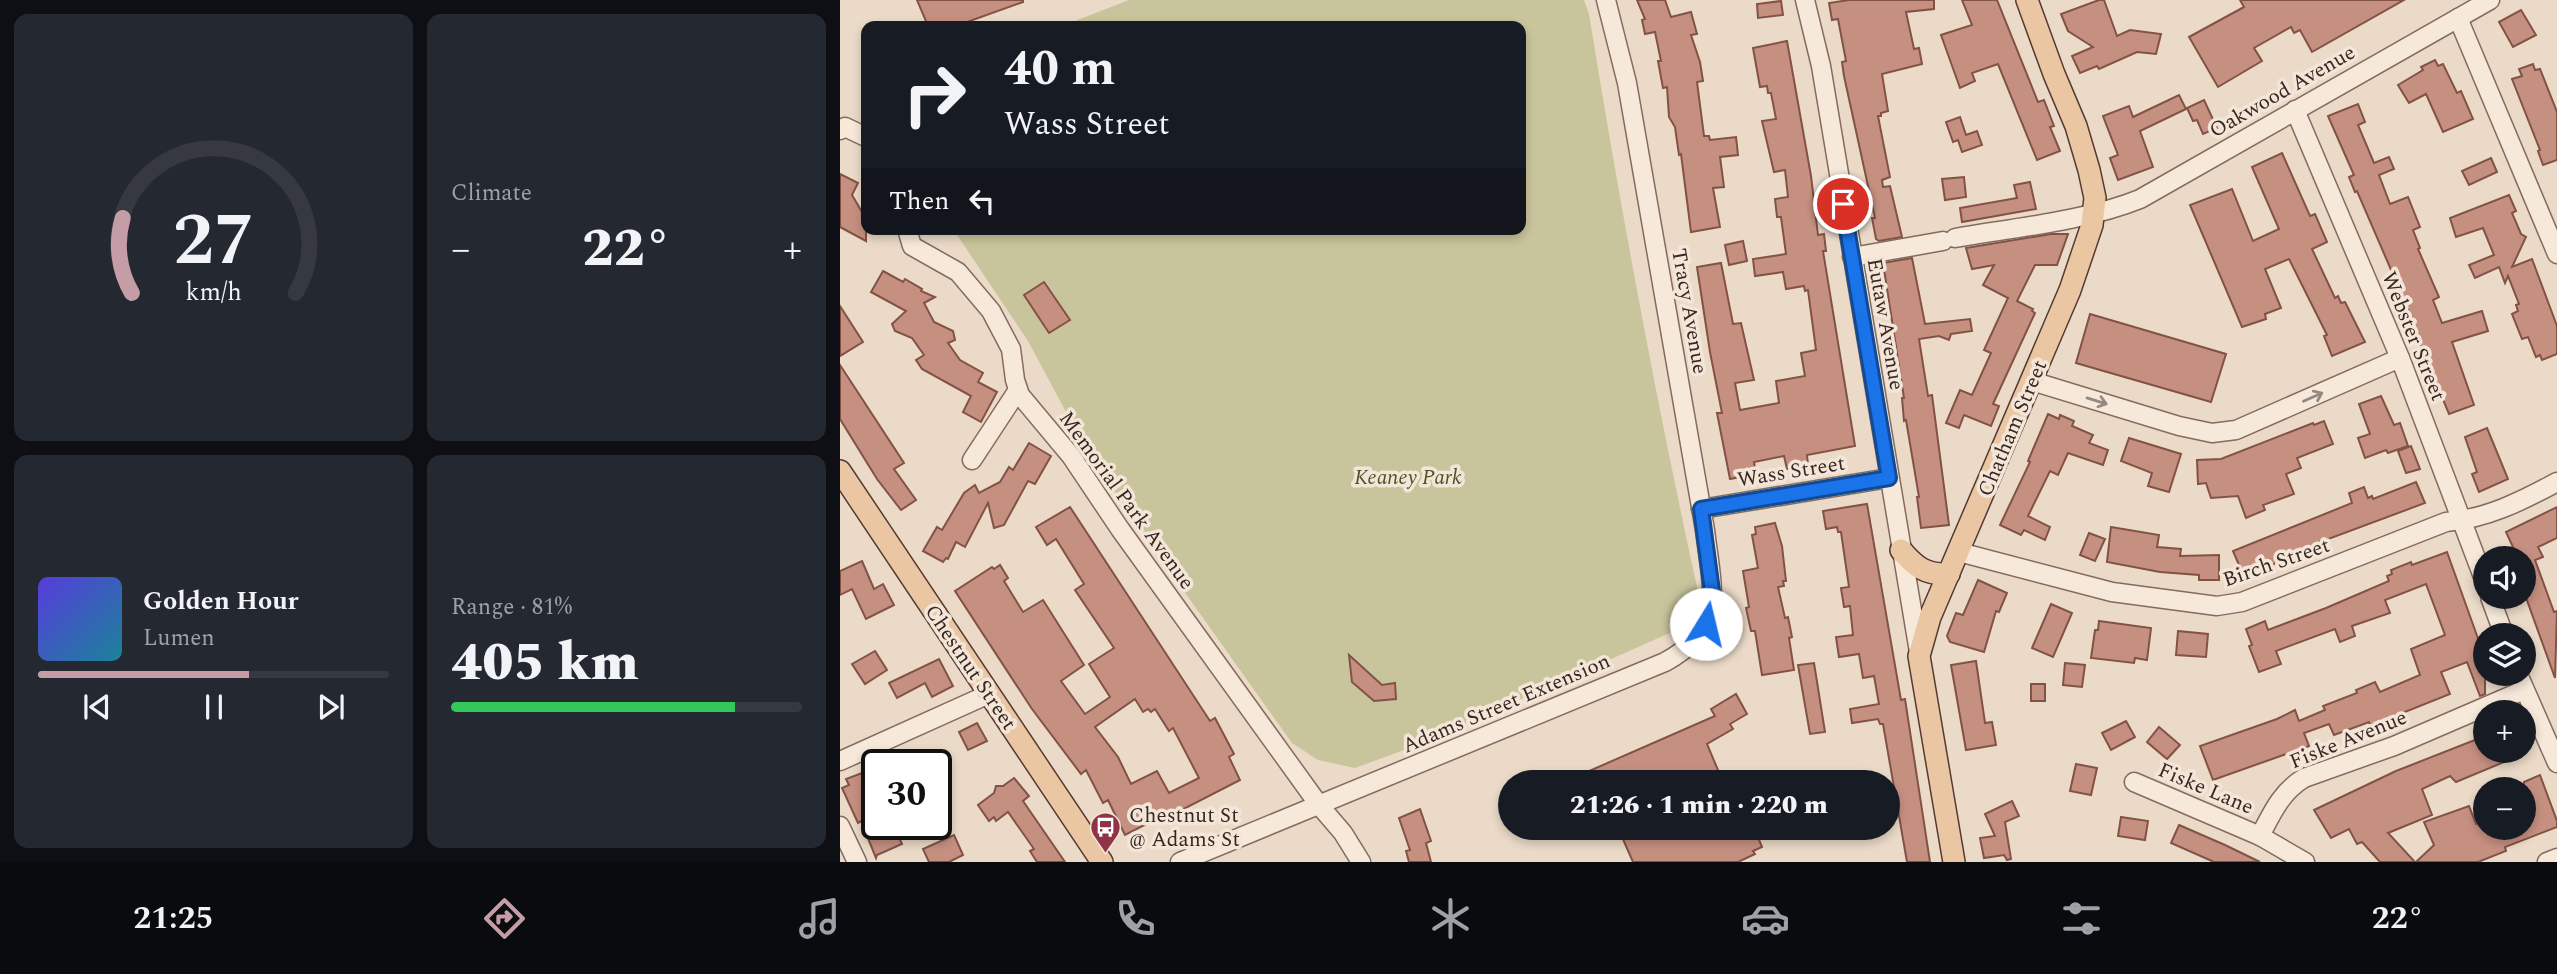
<!DOCTYPE html>
<html lang="en">
<head>
<meta charset="utf-8">
<style>
	body { margin:0; font-family:Spectral,serif; background:#242831; color:#f1f3f6; height:100vh; display:flex; flex-direction:column; font-size:26px; white-space:nowrap }
	* { box-sizing:border-box; margin:0 }
	p { font-size:23px; color:#9ea1a6 }
	.icon { flex:none; width:38px; height:38px; fill:none; stroke:currentColor; stroke-width:2; stroke-linecap:round; stroke-linejoin:round }
	.map { position:relative; flex:1; overflow:hidden }
	.sheet { display:flex; flex-direction:column; gap:14px; padding:14px; background:#0d0f14; width:840px }
	.sheet>* { flex:none }
	.hud { position:absolute; left:21px; top:21px; width:665px; height:214px; border-radius:14px; box-shadow:0 4px 10px #0003; background:#171b24; color:#f1f3f6; overflow:hidden }
	.buttons { position:absolute; left:1633px; top:546px; display:grid; gap:14px }
	.buttons a { display:grid; place-items:center; width:63px; height:63px; border-radius:50%; background:#171b24; box-shadow:0 4px 10px #0003; font-size:35px }
	.speed { position:absolute; left:21px; top:749px; display:flex; gap:14px; font-size:35px; font-weight:700; text-align:center }
	.speed>* { display:grid; place-content:center; width:91px; height:91px; border-radius:50%; background:#171b24; box-shadow:0 4px 10px #0003; line-height:1 }
	.speed .limit { border:4px solid #111; border-radius:10px; background:#fff; color:#111 }
	.pin { position:absolute; display:grid; place-items:center; width:60px; height:60px; color:#fff; margin:-30px; border:4px solid #fff; border-radius:50%; box-shadow:0 2px 7px #0007 }
	.me { position:absolute; width:77px; margin:-38px; rotate:9deg; stroke-linejoin:round; filter:drop-shadow(0 0 5px #0008) }
	.turn { display:flex; align-items:center; gap:24px; height:147px; padding:0 28px; font-size:32px }
	.turn .icon { width:91px; height:91px; stroke-width:2.5 }
	.turn b { display:block; font-size:49px; line-height:60px }
	.then { display:flex; align-items:center; height:66px; padding:0 28px; background:#0003; gap:14px; font-size:26px }
	.big { font-size:52px; font-weight:800; line-height:1.1 }
	.sheet .tile { flex:1; display:flex; flex-direction:column; justify-content:center; gap:10px; min-width:0; padding:0 24px; border-radius:14px; background:#242831 }
	.sheet .dial { align-items:center; gap:0 }
	.dial svg { height:182px; overflow:visible; fill:none; stroke:#363941; stroke-width:7; stroke-linecap:round; text-anchor:middle }
	.dial text { fill:#f1f3f6; stroke:none }
	.song { display:flex; align-items:center; gap:21px }
	.cover { width:84px; height:84px; border-radius:10px; background:linear-gradient(135deg,hsl(250 70% 55%),hsl(190 70% 35%)) }
	.played { height:7px; border-radius:4px; background:linear-gradient(90deg,#c59da7 60%,#363941 60%) }
	.keys { display:flex; justify-content:space-around; direction:ltr }
	.heat { display:flex; justify-content:space-between; align-items:center; font-size:38px; direction:ltr }
	.charge { height:10px; border-radius:5px; background:linear-gradient(90deg,#34c759 81%,#363941 0) }
	.sheet .tiles { flex:1; display:grid; gap:14px; grid-template-columns:repeat(2,1fr) }
	.trip { position:absolute; left:658px; top:770px; width:402px; height:70px; border-radius:35px; background:#171b24; box-shadow:0 4px 10px #0003; font-weight:800; line-height:70px; text-align:center }
	.tab-bar { display:flex; height:112px; justify-content:space-around; align-items:center; background:#090b0e; color:#9ea1a6 }
	.tab-bar .icon { width:49px; height:49px }
	.tab-bar .current { color:#c59da7 }
	.tab-bar b { font-size:32px; color:#f1f3f6 }
	main { display:flex; flex:1; min-height:0 }
	.map>svg:first-child { display:block }
</style>
</head>
<body>
<main>
<section class="sheet">
<div class="tiles">
<div class="tile dial"><svg viewBox="0 0 100 80">
<path d="M14 69A42 42 0 1 1 86 69"/>
<path d="M14 69A42 42 0 0 1 10 36" stroke="#c59da7"/>
<text x="50" y="56" font-size="32" font-weight="700">27</text>
<text x="50" y="72" font-size="11">km/h</text>
</svg></div>
<div class="tile"><p>Climate</p>
<div class="heat"><a>−</a><b class="big">22°</b><a>+</a></div>
</div>
<div class="tile">
<div class="song"><i class="cover"></i><div><b>Golden Hour</b><p>Lumen</p></div></div>
<div class="played"></div>
<div class="keys"><svg class="icon" aria-label="previous" viewBox="0 0 24 24"><path d="M18 5L8 12l10 7zM5 5v14"/></svg><svg class="icon" aria-label="pause" viewBox="0 0 24 24"><path d="M8 5v14M16 5v14"/></svg><svg class="icon" aria-label="next" viewBox="0 0 24 24"><path d="M6 5l10 7-10 7zM19 5v14"/></svg></div>
</div>
<div class="tile"><p>Range · 81%</p><b class="big">405 km</b><div class="charge"></div></div>
</div>
</section>
<div class="map">
<svg width="1717" height="862" viewBox="0 0 1717 862">
	<rect width="100%" height="100%" fill="#ebdac8"/>
	<path fill="#c8c59c" d="M289,0H744L749,14C781,211 817,406 860,601L850,624L575,746L515,768L478,760L452,743L255,466L188,341L113,229H681V26H222Z"/>
	<g fill="#c69081" stroke="#835246" stroke-width="2" fill-rule="evenodd">
		<polygon points="77,0 183,0 183,2 116,26 88,26"/>
		<polygon points="797,0 825,0 831,17 851,12 857,34 851,35 860,62 863,81 857,82 864,136 869,136 870,140 896,137 898,155 880,157 884,187 873,188 880,227 851,232 841,154 839,155 835,127 829,117 827,87 823,88 818,61 821,61 815,32 805,34 802,20 805,19"/>
		<polygon points="1009,0 1094,0 1094,9 1066,12 1074,49 1079,48 1082,64 1042,74 1048,111 1041,113 1041,116 1038,116 1050,177 1042,180 1043,187 1050,186 1062,237 1039,241 1036,239 1032,218 1035,218 1004,76 1002,62 1006,61 998,19 992,20 989,3"/>
		<polygon points="1122,0 1157,0 1198,102 1204,100 1214,126 1210,127 1220,151 1197,160 1158,64 1132,73 1135,81 1120,88 1101,35 1132,25"/>
		<polygon points="1259,0 1264,0 1277,36 1290,30 1321,34 1316,54 1297,52 1259,69 1257,66 1240,73 1232,56 1253,47 1228,31 1221,14"/>
		<polygon points="1400,0 1564,0 1472,52 1460,30 1454,33 1451,27 1414,48 1422,61 1378,87 1349,37 1404,7"/>
		<polygon points="941,1 943,15 918,18 917,4"/>
		<polygon points="1681,10 1696,35 1673,47 1659,22"/>
		<polygon points="947,41 971,176 978,235 984,234 986,251 983,251 1015,446 967,455 968,465 947,469 944,456 914,462 916,474 890,479 877,413 882,413 870,352 857,267 881,263 893,324 901,323 914,380 895,383 900,410 939,403 936,381 965,376 961,353 976,350 968,290 965,291 964,286 946,289 943,272 915,276 913,259 946,254 941,217 937,217 935,199 948,197 945,170 934,172 922,121 936,119 931,93 928,93 927,86 920,87 913,48"/>
		<polygon points="1595,60 1598,66 1603,64 1617,93 1621,91 1633,119 1603,132 1586,94 1569,103 1558,85 1583,70 1581,67"/>
		<polygon points="1693,64 1695,70 1700,69 1717,112 1717,160 1703,165 1698,151 1700,150 1672,79 1682,76 1679,69"/>
		<polygon points="1339,95 1346,109 1300,131 1313,167 1278,180 1270,158 1278,155 1263,116 1289,106 1293,117"/>
		<polygon points="1364,100 1377,128 1363,134 1357,120 1353,121 1347,108"/>
		<polygon points="1518,104 1525,122 1518,125 1534,163 1549,157 1554,169 1539,175 1550,204 1568,197 1580,227 1573,230 1580,248 1578,249 1599,297 1593,300 1602,323 1642,311 1648,331 1612,342 1634,405 1609,414 1580,344 1572,324 1574,323 1517,191 1515,192 1509,177 1514,175 1488,116"/>
		<polygon points="1120,117 1126,135 1137,131 1142,145 1122,152 1118,140 1113,142 1106,122"/>
		<polygon points="1442,153 1470,216 1475,214 1487,242 1472,249 1495,298 1498,296 1501,303 1505,302 1525,342 1492,356 1484,336 1487,335 1449,259 1425,269 1441,308 1425,314 1426,319 1402,327 1350,205 1392,189 1413,241 1439,229 1412,167"/>
		<polygon points="1651,158 1657,172 1629,185 1622,171"/>
		<polygon points="0,174 18,183 12,195 22,212 26,214 26,241 0,227"/>
		<polygon points="1124,177 1126,197 1105,200 1102,179"/>
		<polygon points="1190,182 1196,209 1122,222 1120,208 1177,198 1174,185"/>
		<polygon points="1669,195 1676,211 1672,213 1681,234 1686,237 1672,267 1692,259 1717,326 1717,354 1702,360 1700,355 1696,357 1688,337 1682,339 1672,314 1678,311 1676,305 1679,304 1668,276 1665,283 1659,267 1635,278 1629,265 1654,255 1643,228 1616,237 1610,218"/>
		<polygon points="1211,234 1228,234 1217,265 1195,265 1177,301 1193,309 1192,311 1195,313 1153,404 1159,406 1151,426 1124,415 1119,428 1106,423 1120,390 1132,395 1151,353 1144,350 1168,298 1143,285 1154,265 1132,269 1126,248"/>
		<polygon points="903,241 907,261 889,265 885,245"/>
		<polygon points="1072,258 1085,324 1130,319 1132,331 1111,334 1109,340 1099,336 1079,339 1088,396 1092,395 1109,525 1081,528 1077,497 1079,497 1066,420 1064,421 1062,398 1064,398 1043,263"/>
		<polygon points="43,271 63,282 65,279 82,289 81,291 95,297 84,303 94,322 113,331 115,340 108,343 120,360 143,373 138,382 157,392 141,422 123,412 131,396 82,369 76,360 84,355 72,338 55,331 52,324 66,311 31,292"/>
		<polygon points="204,282 230,320 209,333 184,295"/>
		<polygon points="0,306 23,342 0,356"/>
		<polygon points="1250,314 1386,354 1371,402 1236,363"/>
		<polygon points="0,365 64,463 54,469 76,500 61,510 37,479 0,419"/>
		<polygon points="1541,396 1554,425 1560,423 1568,446 1548,453 1546,450 1525,458 1518,438 1530,434 1519,404"/>
		<polygon points="1208,414 1219,419 1220,415 1234,421 1232,426 1253,435 1249,443 1268,450 1263,465 1228,453 1218,475 1210,471 1188,516 1210,527 1205,540 1184,530 1181,535 1160,525 1190,462 1188,461"/>
		<polygon points="1484,421 1493,444 1457,458 1461,468 1446,474 1454,494 1423,505 1425,510 1406,518 1398,496 1371,498 1366,483 1358,484 1357,460 1381,459 1473,423 1474,425"/>
		<polygon points="1647,428 1668,479 1639,492 1632,474 1637,472 1625,437"/>
		<polygon points="1289,438 1341,454 1329,492 1308,486 1312,473 1281,461"/>
		<polygon points="189,443 211,456 195,484 188,481 164,525 154,528 148,503 125,547 116,542 108,559 106,558 103,562 83,551 97,527 102,530 124,493 135,485 139,493 160,482 169,467 173,470"/>
		<polygon points="1571,446 1580,469 1566,473 1558,451"/>
		<polygon points="1576,482 1585,503 1480,542 1481,544 1404,577 1393,551 1512,503 1509,493 1524,487 1528,498 1532,496 1533,499"/>
		<polygon points="1027,504 1061,700 1065,699 1090,862 1067,862 1043,724 1040,724 1038,719 1012,723 1010,709 1039,704 1034,676 1023,678 1019,654 999,657 996,637 1013,635 1010,606 1004,607 1001,588 1009,587 1001,532 998,532 997,527 986,529 983,511"/>
		<path d="M230,507L370,721L375,718L394,754L389,757L400,780L332,815L330,812L285,835L268,800L263,803L246,770L241,774L192,709L115,591L152,567L154,569L160,565L168,578L164,581L183,612L203,600L244,665L221,681L245,714L270,697L249,664L274,648L235,590L244,584L216,539L207,545L196,527ZM295,699L303,712L308,709L311,712L315,709L329,731L333,728L359,778L329,793L317,771L291,784L278,757L255,727Z"/>
		<polygon points="1717,507 1717,538 1698,547 1703,557 1695,560 1714,612 1717,611 1715,678 1684,592 1684,558 1678,558 1666,532"/>
		<polygon points="935,523 942,546 946,581 943,581 944,586 938,587 945,618 948,617 952,637 949,638 954,670 922,675 915,631 911,631 906,608 909,607 903,571 918,568 912,535 916,534 915,527"/>
		<polygon points="1271,527 1319,535 1317,547 1341,549 1340,556 1379,555 1379,580 1359,580 1359,575 1320,572 1267,562"/>
		<polygon points="1249,533 1265,539 1255,561 1240,555"/>
		<polygon points="1607,552 1640,644 1645,642 1645,694 1640,696 1627,662 1601,672 1610,694 1530,726 1529,722 1494,735 1489,724 1464,733 1469,746 1462,749 1463,752 1450,757 1449,753 1373,780 1360,746 1437,719 1455,710 1459,721 1485,710 1483,706 1517,693 1516,690 1535,682 1540,692 1580,675 1571,649 1605,635 1586,584 1545,600 1550,613 1512,626 1515,636 1500,642 1495,629 1436,651 1441,664 1419,672 1409,646 1412,645 1406,629 1425,621 1428,630 1486,608 1549,581 1547,576 1552,574 1551,570 1571,562 1572,565"/>
		<polygon points="22,561 34,589 43,584 54,605 26,619 12,589 0,595 0,571"/>
		<polygon points="1138,580 1167,593 1159,612 1156,611 1144,652 1110,642 1107,636 1116,613 1123,615"/>
		<polygon points="1211,604 1232,613 1213,657 1192,648"/>
		<polygon points="1259,621 1311,628 1307,660 1295,658 1294,663 1251,658 1255,630 1258,630"/>
		<polygon points="1338,631 1368,634 1366,657 1336,655"/>
		<polygon points="35,651 47,670 25,684 12,664"/>
		<polygon points="509,655 542,685 555,683 556,699 534,701 512,682"/>
		<polygon points="99,659 113,686 92,697 85,683 57,698 49,683"/>
		<polygon points="1136,661 1145,723 1152,722 1156,745 1126,750 1111,665"/>
		<polygon points="974,663 985,732 970,734 958,665"/>
		<polygon points="1225,663 1245,665 1242,687 1223,685"/>
		<rect x="1191" y="684" width="14" height="17"/>
		<polygon points="896,694 907,714 890,724 893,729 867,744 883,782 724,782 875,716 871,709"/>
		<polygon points="1286,721 1295,737 1271,750 1262,733"/>
		<polygon points="137,723 147,741 128,750 119,732"/>
		<polygon points="1319,727 1340,745 1327,759 1307,742"/>
		<polygon points="1645,736 1645,751 1658,751 1664,762 1616,782 1610,776 1582,789 1592,815 1548,833 1575,862 1540,862 1522,842 1517,844 1509,829 1491,838 1474,810 1556,771"/>
		<polygon points="1236,764 1257,768 1251,795 1230,791"/>
		<polygon points="22,773 37,806 37,824 53,824 62,844 37,855 36,858 21,821 18,823 2,788 9,785 6,779"/>
		<polygon points="1700,775 1717,821 1717,827 1665,847 1666,851 1638,862 1576,862 1594,845 1584,822 1629,806 1636,824 1645,820 1645,828 1684,828 1684,782"/>
		<polygon points="174,778 189,796 183,801 225,862 197,862 190,851 194,849 168,812 156,821 154,817 149,821 138,805 154,793 156,786 163,786"/>
		<polygon points="1172,801 1179,816 1165,822 1171,859 1167,860 1164,855 1144,858 1140,838 1155,836 1145,814"/>
		<polygon points="580,809 591,841 586,843 591,862 569,862 566,851 570,850 559,818"/>
		<polygon points="1281,817 1308,821 1305,840 1278,836"/>
		<polygon points="1339,825 1385,845 1420,862 1374,862 1331,843"/>
		<polygon points="778,828 903,828 906,834 915,830 922,847 913,851 915,854 898,862 793,862"/>
		<polygon points="114,835 123,855 109,862 89,862 83,849"/>
	</g>
	<g fill="none" stroke-linecap="round" stroke-linejoin="round">
		<defs>
			<g id="minor">
				<polyline points="965,0 981,66 1079,652"/>
				<polyline points="1618,18 1717,254"/>
				<polyline points="1455,110 1560,358 1645,582"/>
				<polyline points="0,130 5,127 26,137"/>
				<polyline points="67,229 72,246 118,272 151,311 171,349 175,380 180,395 231,456 280,529 479,805 503,833 521,862"/>
				<path d="M1115,238C1172,228 1246,221 1300,199L1650,0"/>
				<polyline points="1012,257 1103,241"/>
				<polyline points="1192,381 1339,426 1372,433 1396,430 1560,358"/>
				<polyline points="132,460 178,390"/>
				<polyline points="861,509 1049,478"/>
				<path d="M1119,552L1272,592L1377,606L1402,602L1606,522C1646,519 1682,501 1717,482"/>
				<polyline points="1650,597 1664,635"/>
				<polyline points="1678,674 1717,763"/>
				<polyline points="0,761 149,694"/>
				<polyline points="1294,782 1420,836"/>
				<polyline points="0,826 17,862"/>
				<path d="M340,862L825,662C887,628 872,589 865,530L787,83L766,0"/>
				<path d="M1465,862L1420,836C1432,813 1441,792 1464,778L1554,746L1684,690"/>
				<polyline points="1707,862 1717,858"/>
			</g>
			<g id="major">
				<polyline points="0,471 262,862"/>
				<path d="M1061,550C1075,567 1086,575 1109,574"/>
				<polyline points="1114,862 1079,656 1090,617 1230,290 1252,225 1255,198 1249,170 1236,126 1214,74 1187,0"/>
			</g>
		</defs>
		<use href="#minor" stroke="#856b5e" stroke-width="21"/>
		<use href="#major" stroke="#543b32" stroke-width="24"/>
		<use href="#minor" stroke="#f6e9da" stroke-width="18"/>
		<use href="#major" stroke="#ebc6a3" stroke-width="21"/>
	</g>
	<defs><path id="oneway-shaft" d="M-6 0H5M1.5-3L5.5 0L1.5 3" fill="none" stroke-width="1.6" stroke-linecap="round" stroke-linejoin="round" transform="scale(1.75)"/></defs>
	<g stroke="#96887e">
		<use href="#oneway-shaft" transform="translate(1473 397) rotate(-24)"/>
		<use href="#oneway-shaft" transform="translate(1257 401) rotate(17)"/>
	</g>
	<g fill="none" stroke-linecap="round" stroke-linejoin="round">
		<defs>
			<polyline id="route" points="866,624 872,591 861,509 1049,478 1003,204"/>
		</defs>
		<use href="#route" stroke="#114b97" stroke-width="18"/>
		<use href="#route" stroke="#1a73e8" stroke-width="12"/>
	</g>
	<defs>
		<symbol id="bus-pin" viewBox="-11 -11 22 30"><path d="M0 17L-7.5 6A9.5 9.5 0 1 1 7.5 6Z" fill="#903346" stroke="#f3e5d7"/><path d="M-5-6H5V4H4V6H2V4H-2V6H-4V4H-5ZM-3.5-4V0h7V-4ZM-3.5 1.2v1.5H-2V1.2ZM2 1.2v1.5H3.5V1.2Z" fill="#fff"/></symbol>
	</defs>
	<g fill-rule="evenodd">
		<use href="#bus-pin" x="248" y="810" width="35" height="47"/>
	</g>
	<g text-anchor="middle" stroke-width="7" stroke-linejoin="round" paint-order="stroke">
		<g font-size="21" fill="#372721" stroke="#f3e5d7">
			<text transform="translate(1442 91) rotate(-30)" y="7">Oakwood Avenue</text>
			<text transform="translate(850 311) rotate(80)" y="7">Tracy Avenue</text>
			<text transform="translate(1046 324) rotate(80)" y="7">Eutaw Avenue</text>
			<text transform="translate(1574 336) rotate(68)" y="7">Webster Street</text>
			<text transform="translate(1172 428) rotate(-67)" y="7">Chatham Street</text>
			<text transform="translate(951 471) rotate(-9)" y="7">Wass Street</text>
			<text transform="translate(287 500) rotate(54)" y="7">Memorial Park Avenue</text>
			<text transform="translate(1436 562) rotate(-19)" y="7">Birch Street</text>
			<text transform="translate(131 667) rotate(56)" y="7">Chestnut Street</text>
			<text transform="translate(666 703) rotate(-23)" y="7">Adams Street Extension</text>
			<text transform="translate(1508 739) rotate(-22)" y="7">Fiske Avenue</text>
			<text transform="translate(1366 788) rotate(23)" y="7">Fiske Lane</text>
		</g>
		<g font-size="21" font-style="italic" fill="#4f5229" stroke="#f3e5d7">
			<text x="568" y="484">Keaney Park</text>
		</g>
		<g font-size="21" fill="#372721" stroke="#f3e5d7" text-anchor="start">
			<text x="289" y="822">Chestnut St<tspan x="289" dy="24">@ Adams St</tspan></text>
		</g>
	</g>
</svg>
<div class="buttons">
<a><svg class="icon" aria-label="sound" viewBox="0 0 24 24"><path d="M4 9h4l5-4v14l-5-4H4zM17 9q2 3 0 6"/></svg></a>
<a><svg class="icon" aria-label="layers" viewBox="0 0 24 24"><path d="M12 4l9 5-9 5-9-5zM3 14l9 5 9-5"/></svg></a>
<a>+</a>
<a>−</a>
</div>
<div class="speed"><div class="limit">30</div></div>
<div class="pin" style="left:1003px;top:204px;background:#d93025"><svg class="icon" aria-label="arrive" viewBox="0 0 24 24"><path d="M6 21V4h12l-3 4 3 4H6"/></svg></div>
<svg class="me" style="left:866px;top:624px" viewBox="-20 -20 40 40"><circle r="19" fill="#fff"/><path d="M0-13L10 11 0 6-10 11z" fill="#1a73e8"/></svg>
<div class="trip">21:26 · 1 min · 220 m</div>
<div class="hud">
<div class="turn"><svg class="icon" aria-label="right" viewBox="0 0 24 24"><path d="M7 20v-9h11M14 6l5 5-5 5"/></svg><div><b>40 m</b>Wass Street</div></div>
<div class="then">Then<svg class="icon" aria-label="left" viewBox="0 0 24 24"><path d="M17 20v-9H6M10 6l-5 5 5 5"/></svg></div>
</div>
</div>
</main>
<nav class="tab-bar">
<b>21:25</b>
<svg class="icon current" aria-label="directions" viewBox="0 0 24 24"><path d="M12 3l9 9-9 9-9-9zM9 14v-3h6M13 9l2 2-2 2"/></svg>
<svg class="icon" aria-label="music" viewBox="0 0 24 24"><path d="M9 18V5l10-2v13"/><circle cx="6" cy="18" r="3"/><circle cx="16" cy="16" r="3"/></svg>
<svg class="icon" aria-label="phone" viewBox="0 0 24 24"><path d="M5 4h4l2 5-3 2q2 4 5 5l2-3 5 2v4C11 20 4 13 5 4z"/></svg>
<svg class="icon" aria-label="climate" viewBox="0 0 24 24"><path d="M12 3v18M4 7l16 10M4 17L20 7"/></svg>
<svg class="icon" aria-label="car" viewBox="0 0 24 24"><path d="M5 17H2v-5l4-1 3-4h7l3 4 3 1v5h-3M9 17h6M6 11h13"/><circle cx="7" cy="17" r="2"/><circle cx="17" cy="17" r="2"/></svg>
<svg class="icon" aria-label="filters" viewBox="0 0 24 24"><path d="M4 7h16M4 17h16"/><circle cx="9" cy="7" r="2"/><circle cx="15" cy="17" r="2"/></svg>
<b>22°</b>
</nav>
</body>
</html>
